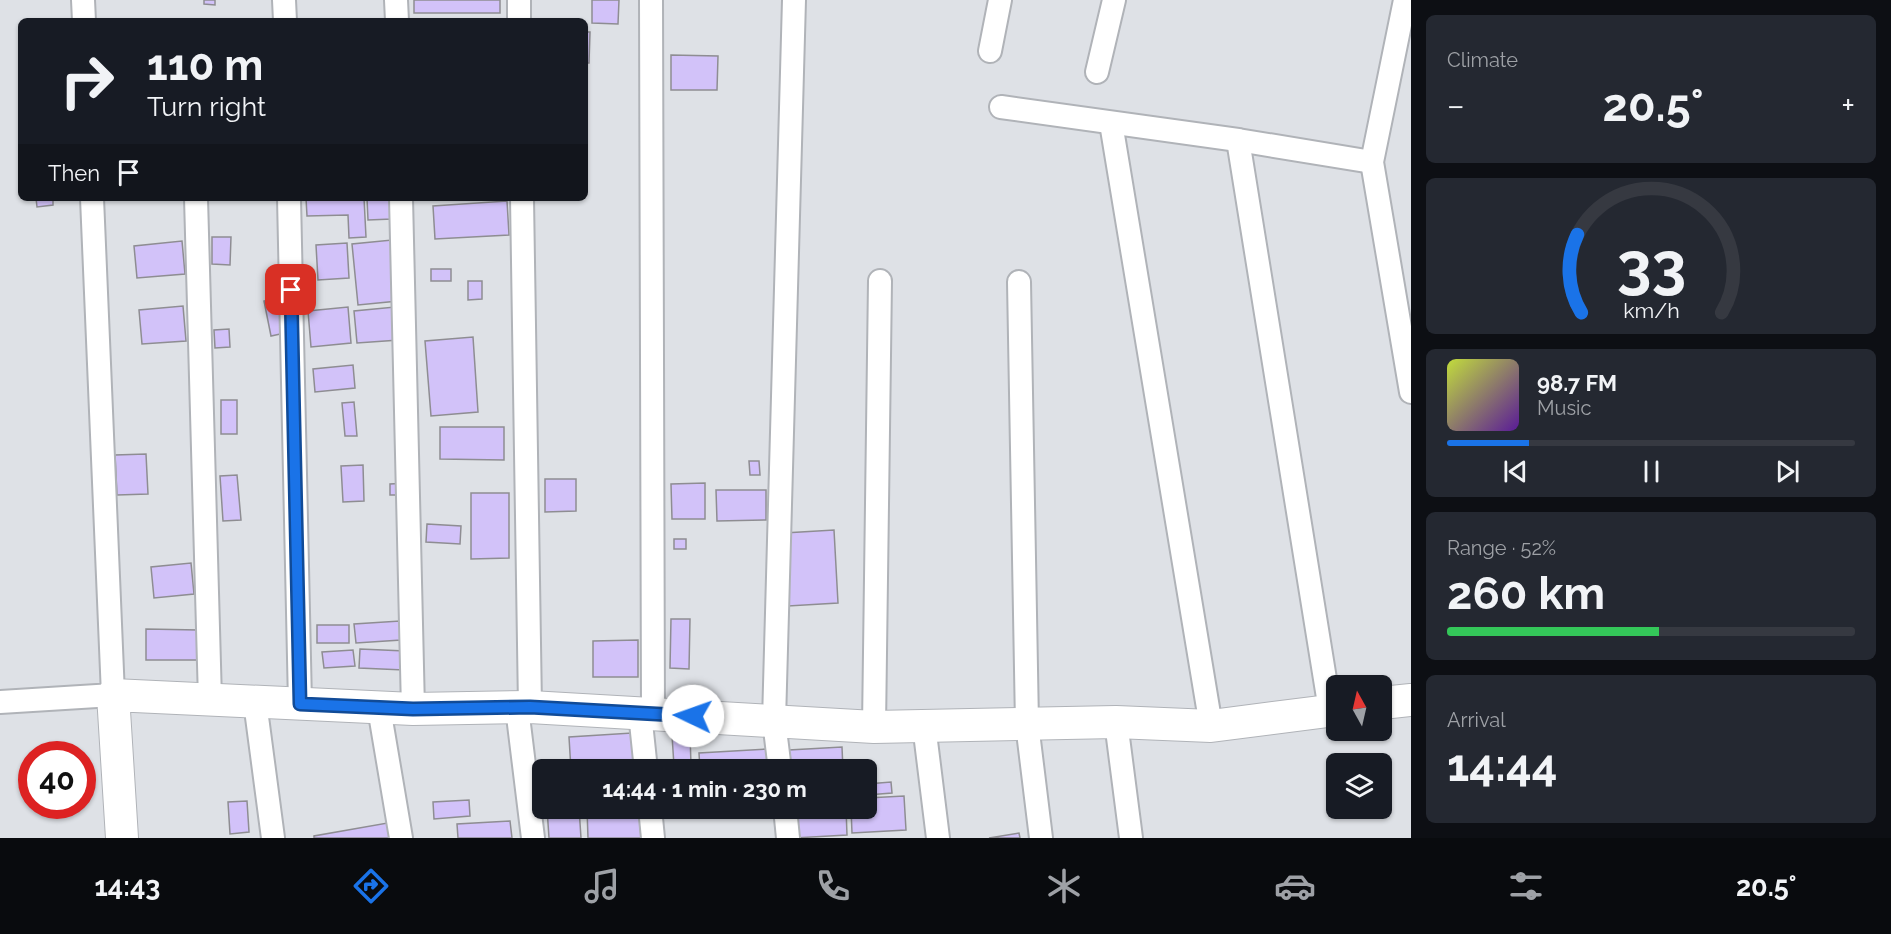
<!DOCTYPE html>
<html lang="en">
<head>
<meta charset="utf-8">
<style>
	body { margin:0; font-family:Raleway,sans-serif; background:#242831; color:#f1f3f6; height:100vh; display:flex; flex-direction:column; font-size:22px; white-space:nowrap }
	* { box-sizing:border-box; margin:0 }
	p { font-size:20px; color:#9ea1a6 }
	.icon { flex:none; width:33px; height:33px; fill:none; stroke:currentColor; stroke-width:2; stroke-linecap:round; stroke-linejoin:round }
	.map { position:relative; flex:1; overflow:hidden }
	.drawer { display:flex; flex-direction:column; gap:15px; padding:15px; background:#0d0f14; width:480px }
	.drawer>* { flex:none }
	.guide { position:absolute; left:18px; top:18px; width:570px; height:183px; border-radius:9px; box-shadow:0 2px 4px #0004; background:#171b24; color:#f1f3f6; overflow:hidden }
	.needle { width:39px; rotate:352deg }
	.controls { position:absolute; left:1326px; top:675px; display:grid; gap:12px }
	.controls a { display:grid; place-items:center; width:66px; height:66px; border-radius:9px; background:#171b24; box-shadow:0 2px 4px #0004; font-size:30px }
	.speed { position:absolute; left:18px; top:741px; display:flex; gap:12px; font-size:30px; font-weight:700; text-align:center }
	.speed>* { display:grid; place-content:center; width:78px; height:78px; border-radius:50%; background:#171b24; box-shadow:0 2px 4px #0004; line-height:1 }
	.speed .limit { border:9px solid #d22; background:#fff; color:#111 }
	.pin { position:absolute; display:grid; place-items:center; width:51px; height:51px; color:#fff; margin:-26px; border-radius:12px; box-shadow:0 3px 9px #0006 }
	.me { position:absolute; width:66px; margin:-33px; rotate:273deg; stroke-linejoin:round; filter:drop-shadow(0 0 4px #0008) }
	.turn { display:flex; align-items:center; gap:21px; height:126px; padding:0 30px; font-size:27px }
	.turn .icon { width:78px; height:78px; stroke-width:2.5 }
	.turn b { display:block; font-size:42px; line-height:51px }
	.then { display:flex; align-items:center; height:57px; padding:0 30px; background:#0003; gap:12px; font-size:22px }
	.big { font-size:45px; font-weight:700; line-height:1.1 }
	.drawer .card { flex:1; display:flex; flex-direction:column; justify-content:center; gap:9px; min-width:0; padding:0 21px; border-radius:9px; background:#242831 }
	.drawer .dial { align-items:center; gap:0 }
	.dial svg { height:156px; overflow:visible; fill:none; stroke:#363941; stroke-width:7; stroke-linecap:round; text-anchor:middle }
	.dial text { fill:#f1f3f6; stroke:none }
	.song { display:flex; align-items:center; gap:18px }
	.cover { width:72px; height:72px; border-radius:9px; background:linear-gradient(135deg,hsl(70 70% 55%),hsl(270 70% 35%)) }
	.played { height:6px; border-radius:3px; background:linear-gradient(90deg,#1a73e8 20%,#363941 20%) }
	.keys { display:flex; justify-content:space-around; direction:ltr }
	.heat { display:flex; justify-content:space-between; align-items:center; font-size:33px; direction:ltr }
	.charge { height:9px; border-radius:4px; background:linear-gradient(90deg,#34c759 52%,#363941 0) }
	.trip { position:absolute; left:532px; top:759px; width:345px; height:60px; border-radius:9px; background:#171b24; box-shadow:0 2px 4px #0004; font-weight:700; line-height:60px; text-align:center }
	.dock { display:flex; height:96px; justify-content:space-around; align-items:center; background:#090b0e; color:#9ea1a6 }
	.dock .icon { width:42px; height:42px }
	.dock .current { color:#1a73e8 }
	.dock b { font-size:27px; color:#f1f3f6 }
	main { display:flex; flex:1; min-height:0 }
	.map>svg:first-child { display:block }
</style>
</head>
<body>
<main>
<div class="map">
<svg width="1411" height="838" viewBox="0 0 1411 838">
	<rect width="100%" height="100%" fill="#dee1e6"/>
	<g fill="#d2c2f9" stroke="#8e8d92" stroke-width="1.5">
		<polygon points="204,0 215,0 215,5 204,4"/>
		<rect x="414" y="0" width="86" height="13"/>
		<polygon points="592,0 619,0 618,24 592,23"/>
		<polygon points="585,32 590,32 589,63 585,63"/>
		<polygon points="671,55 718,56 717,90 671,90"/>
		<polygon points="36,198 53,198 53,205 37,207"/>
		<polygon points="306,198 364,198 366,237 349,238 348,215 307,216"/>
		<polygon points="367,198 391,198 392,219 368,220"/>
		<polygon points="507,201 509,235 435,239 433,206"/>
		<polygon points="212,237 231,237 230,265 212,264"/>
		<polygon points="392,240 398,301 358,305 352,244"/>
		<polygon points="182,241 185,274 137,278 134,246"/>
		<polygon points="347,243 349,278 318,280 316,245"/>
		<rect x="431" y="269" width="20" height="12"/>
		<polygon points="468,281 482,281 482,299 468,300"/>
		<polygon points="278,298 285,333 271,336 264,301"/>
		<polygon points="183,306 186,341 142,344 139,310"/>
		<polygon points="348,307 351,343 311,347 308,311"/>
		<polygon points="395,307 399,340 357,343 354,311"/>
		<polygon points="229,329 230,347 215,348 214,330"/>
		<polygon points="473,337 478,412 431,416 425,341"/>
		<polygon points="353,365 355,388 315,392 313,369"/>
		<rect x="221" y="400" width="16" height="34"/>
		<polygon points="354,402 357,436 345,436 342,403"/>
		<polygon points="440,427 504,427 504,460 440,459"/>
		<polygon points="146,454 148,494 117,495 115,455"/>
		<polygon points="749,461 759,461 760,475 750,475"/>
		<polygon points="363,465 364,501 343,502 341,466"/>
		<polygon points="237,475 241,520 223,521 220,476"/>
		<polygon points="545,479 576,479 576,511 545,512"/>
		<polygon points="408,483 408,495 390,495 390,484"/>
		<polygon points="705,483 705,519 672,519 671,484"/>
		<polygon points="716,490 766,490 766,520 717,521"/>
		<polygon points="471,493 509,493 509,558 471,559"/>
		<polygon points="427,524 461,526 460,544 426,542"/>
		<polygon points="834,530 838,603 788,606 784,533"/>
		<rect x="674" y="539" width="12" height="10"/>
		<polygon points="191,563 194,594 154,598 151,567"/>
		<polygon points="671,619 690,619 689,669 670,668"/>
		<polygon points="400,621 401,640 356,643 354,624"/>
		<rect x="317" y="625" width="32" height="18"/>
		<polygon points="146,629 198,630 198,660 146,660"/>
		<polygon points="638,640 638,677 593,677 593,641"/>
		<polygon points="360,649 405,651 404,670 359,668"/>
		<polygon points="353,650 355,666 324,668 322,652"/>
		<polygon points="632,733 634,770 571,770 569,737"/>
		<polygon points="690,734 691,765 674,766 672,735"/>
		<polygon points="842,747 843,770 790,770 789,750"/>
		<polygon points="767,749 768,770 700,770 699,753"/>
		<polygon points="891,782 892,793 867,795 867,784"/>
		<polygon points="904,796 906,830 852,833 851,808 867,808 867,798"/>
		<polygon points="469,800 470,816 434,819 433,802"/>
		<polygon points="247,801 249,832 230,834 228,802"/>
		<polygon points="547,808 579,808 581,838 549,838"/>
		<polygon points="639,808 641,838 588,838 587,809"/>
		<polygon points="793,808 846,808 847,835 794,838"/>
		<polygon points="510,821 512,838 458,838 457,824"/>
		<polygon points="393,822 396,838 314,838 314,836"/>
		<polygon points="1019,833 1020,838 989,838"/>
	</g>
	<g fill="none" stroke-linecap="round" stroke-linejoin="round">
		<defs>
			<g id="street">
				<polyline points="83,0 84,21"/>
				<polyline points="284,0 285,21"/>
				<polyline points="396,0 397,21"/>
				<polyline points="519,0 519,21"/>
				<polyline points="651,0 653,714"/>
				<polyline points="1405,0 1372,162 1411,392"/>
				<polyline points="990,51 1000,0"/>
				<polyline points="1097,72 1114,0"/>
				<polyline points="1001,107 1238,140 1372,162"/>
				<polyline points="1111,123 1211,726"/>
				<polyline points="1238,140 1330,710"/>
				<polyline points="196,198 210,700"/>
				<polyline points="289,198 300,704"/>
				<polyline points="401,198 413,709"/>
				<polyline points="522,198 530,707"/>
				<polyline points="1019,282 1027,724 1041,838"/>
				<polyline points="0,702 113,695 92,198"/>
				<polyline points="255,702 273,838"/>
				<polyline points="379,708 401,838"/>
				<polyline points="517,708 533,838"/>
				<polyline points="640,713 646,770"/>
				<polyline points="1116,722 1131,838"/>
				<polyline points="924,725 938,838"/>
				<polyline points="874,727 880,281"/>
				<polyline points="780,770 774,721 794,0"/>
				<polyline points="650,808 653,838"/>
				<polyline points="785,808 788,838"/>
			</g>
			<g id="secondary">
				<polyline points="1382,703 1411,700"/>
				<polyline points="122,838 113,695 413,709 530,707 874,727 1116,722 1211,726 1336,710"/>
			</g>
		</defs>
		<use href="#street" stroke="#b0b3b8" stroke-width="26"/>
		<use href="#secondary" stroke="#b0b3b8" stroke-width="34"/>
		<use href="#street" stroke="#fff" stroke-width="22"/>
		<use href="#secondary" stroke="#fff" stroke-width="32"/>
	</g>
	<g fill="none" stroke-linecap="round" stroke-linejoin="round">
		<defs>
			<polyline id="route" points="291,290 300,704 413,709 530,707 693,716"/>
		</defs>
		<use href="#route" stroke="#114b97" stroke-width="15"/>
		<use href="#route" stroke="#1a73e8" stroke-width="10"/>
	</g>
</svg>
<div class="controls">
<a><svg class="needle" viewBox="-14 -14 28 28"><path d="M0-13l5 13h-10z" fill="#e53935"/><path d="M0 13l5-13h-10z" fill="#9ea1a6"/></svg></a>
<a><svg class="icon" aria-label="layers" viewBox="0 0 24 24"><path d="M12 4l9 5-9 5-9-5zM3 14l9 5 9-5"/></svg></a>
</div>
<div class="speed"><div class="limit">40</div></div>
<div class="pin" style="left:291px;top:290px;background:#d93025"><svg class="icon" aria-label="arrive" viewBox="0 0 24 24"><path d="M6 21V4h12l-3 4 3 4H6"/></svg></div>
<svg class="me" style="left:693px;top:716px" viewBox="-20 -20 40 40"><circle r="19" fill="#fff"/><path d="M0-13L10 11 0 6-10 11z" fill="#1a73e8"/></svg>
<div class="trip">14:44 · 1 min · 230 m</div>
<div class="guide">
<div class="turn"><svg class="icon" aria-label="right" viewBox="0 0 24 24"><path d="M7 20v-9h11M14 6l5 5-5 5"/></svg><div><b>110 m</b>Turn right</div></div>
<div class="then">Then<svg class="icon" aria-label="arrive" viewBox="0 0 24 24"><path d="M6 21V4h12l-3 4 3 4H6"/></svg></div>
</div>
</div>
<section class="drawer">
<div class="card"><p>Climate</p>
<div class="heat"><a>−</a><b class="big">20.5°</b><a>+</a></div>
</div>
<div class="card dial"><svg viewBox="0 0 100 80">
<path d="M14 69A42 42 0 1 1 86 69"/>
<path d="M14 69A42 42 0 0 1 12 29" stroke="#1a73e8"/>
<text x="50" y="56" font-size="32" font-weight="700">33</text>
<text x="50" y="72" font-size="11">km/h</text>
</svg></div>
<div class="card">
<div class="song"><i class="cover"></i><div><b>98.7 FM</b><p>Music</p></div></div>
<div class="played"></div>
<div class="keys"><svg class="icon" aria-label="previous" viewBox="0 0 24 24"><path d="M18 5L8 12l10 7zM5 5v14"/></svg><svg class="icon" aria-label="pause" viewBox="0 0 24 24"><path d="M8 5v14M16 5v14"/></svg><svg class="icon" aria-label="next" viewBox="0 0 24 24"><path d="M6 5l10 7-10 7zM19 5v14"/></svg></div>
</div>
<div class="card"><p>Range · 52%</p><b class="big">260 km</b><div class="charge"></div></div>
<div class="card"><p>Arrival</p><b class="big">14:44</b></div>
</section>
</main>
<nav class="dock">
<b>14:43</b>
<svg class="icon current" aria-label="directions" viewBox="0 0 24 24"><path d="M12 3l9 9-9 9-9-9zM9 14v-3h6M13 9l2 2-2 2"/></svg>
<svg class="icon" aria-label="music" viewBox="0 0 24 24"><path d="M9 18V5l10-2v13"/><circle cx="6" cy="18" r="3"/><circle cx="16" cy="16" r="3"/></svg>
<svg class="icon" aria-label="phone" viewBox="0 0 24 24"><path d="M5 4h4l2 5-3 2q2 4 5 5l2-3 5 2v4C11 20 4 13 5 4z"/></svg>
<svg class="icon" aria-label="climate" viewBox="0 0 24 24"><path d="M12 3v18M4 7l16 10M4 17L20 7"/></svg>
<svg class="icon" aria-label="car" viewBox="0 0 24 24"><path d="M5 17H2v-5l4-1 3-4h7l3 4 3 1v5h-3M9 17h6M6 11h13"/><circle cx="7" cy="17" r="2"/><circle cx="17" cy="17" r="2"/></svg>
<svg class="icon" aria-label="filters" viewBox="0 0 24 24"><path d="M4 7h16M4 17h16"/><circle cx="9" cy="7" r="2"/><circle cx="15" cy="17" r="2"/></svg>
<b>20.5°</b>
</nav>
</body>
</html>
